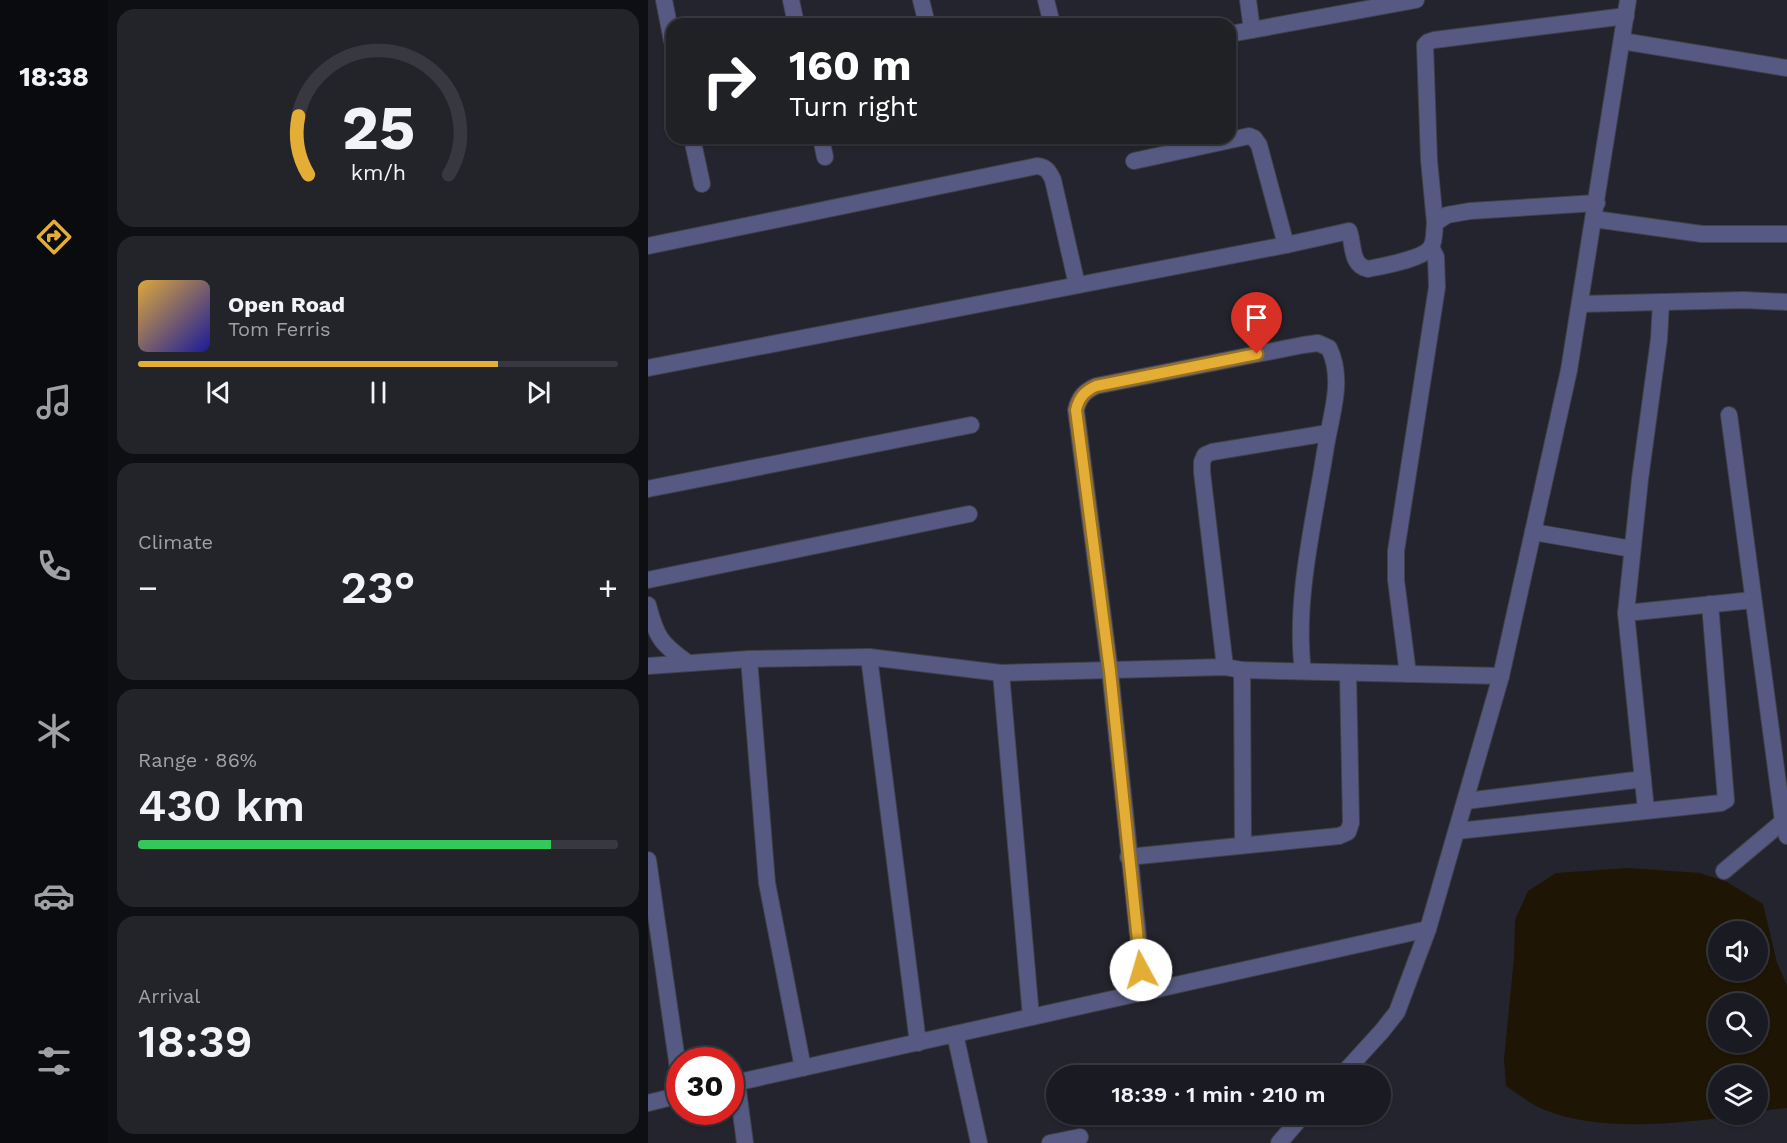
<!DOCTYPE html>
<html lang="en">
<head>
<meta charset="utf-8">
<style>
	body { margin:0; font-family:"Work Sans",sans-serif; background:#23242a; color:#f1f3f6; height:100vh; display:flex; flex-direction:column; font-size:22px; white-space:nowrap }
	* { box-sizing:border-box; margin:0 }
	p { font-size:20px; color:#9fa1a5 }
	.icon { flex:none; width:33px; height:33px; fill:none; stroke:currentColor; stroke-width:2; stroke-linecap:round; stroke-linejoin:round }
	.map { position:relative; flex:1; overflow:hidden }
	.side { display:flex; flex-direction:column; gap:9px; padding:9px; background:#0e0f13; width:540px }
	.side>* { flex:none }
	.banner { position:absolute; left:18px; top:18px; width:570px; height:126px; border-radius:18px; box-shadow:0 2px 4px #0004,0 0 0 2px #383940; background:#202124; color:#fff; overflow:hidden }
	.buttons { position:absolute; left:1060px; top:921px; display:grid; gap:12px }
	.buttons a { display:grid; place-items:center; width:60px; height:60px; border-radius:50%; background:#1a1b22; box-shadow:0 2px 4px #0004,0 0 0 2px #383940; font-size:30px }
	.speed { position:absolute; left:18px; top:1047px; display:flex; gap:12px; font-size:30px; font-weight:700; text-align:center }
	.speed>* { display:grid; place-content:center; width:78px; height:78px; border-radius:50%; background:#1a1b22; box-shadow:0 2px 4px #0004,0 0 0 2px #383940; line-height:1 }
	.speed .limit { border:9px solid #d22; background:#fff; color:#111 }
	.pin { position:absolute; display:grid; place-items:center; width:51px; height:51px; color:#fff; margin:-62px -26px; border-radius:50% 50% 50% 0; rotate:-45deg; box-shadow:0 0 6px #0007 }
	.pin .icon { rotate:45deg }
	.me { position:absolute; width:66px; margin:-33px; rotate:354deg; stroke-linejoin:round; filter:drop-shadow(0 0 4px #0008) }
	.turn { display:flex; align-items:center; gap:21px; height:126px; padding:0 24px; font-size:27px }
	.turn .icon { width:78px; height:78px; stroke-width:2.5 }
	.turn b { display:block; font-size:42px; line-height:51px }
	.big { font-size:45px; font-weight:600; line-height:1.1 }
	.side .widget { flex:1; display:flex; flex-direction:column; justify-content:center; gap:9px; min-width:0; padding:0 21px; border-radius:18px; background:#23242a }
	.side .dial { align-items:center; gap:0 }
	.dial svg { height:156px; overflow:visible; fill:none; stroke:#383940; stroke-width:7; stroke-linecap:round; text-anchor:middle }
	.dial text { fill:#f1f3f6; stroke:none }
	.song { display:flex; align-items:center; gap:18px }
	.cover { width:72px; height:72px; border-radius:9px; background:linear-gradient(135deg,hsl(40 70% 55%),hsl(240 70% 35%)) }
	.played { height:6px; border-radius:3px; background:linear-gradient(90deg,#e4ad35 75%,#383940 75%) }
	.keys { display:flex; justify-content:space-around; direction:ltr }
	.heat { display:flex; justify-content:space-between; align-items:center; font-size:33px; direction:ltr }
	.charge { height:9px; border-radius:4px; background:linear-gradient(90deg,#34c759 86%,#383940 0) }
	.trip { position:absolute; left:398px; top:1065px; width:345px; height:60px; border-radius:30px; background:#1a1b22; box-shadow:0 2px 4px #0004,0 0 0 2px #383940; font-weight:600; line-height:60px; text-align:center }
	main { display:flex; flex:1; min-height:0 }
	.tabs { display:flex; flex-direction:column; width:108px; justify-content:space-around; align-items:center; background:#0a0b0e; color:#9fa1a5 }
	.tabs .icon { width:42px; height:42px }
	.tabs .current { color:#e4ad35 }
	.tabs b { font-size:27px; color:#f1f3f6 }
	.map>svg:first-child { display:block }
</style>
</head>
<body>
<main>
<nav class="tabs">
<b>18:38</b>
<svg class="icon current" aria-label="directions" viewBox="0 0 24 24"><path d="M12 3l9 9-9 9-9-9zM9 14v-3h6M13 9l2 2-2 2"/></svg>
<svg class="icon" aria-label="music" viewBox="0 0 24 24"><path d="M9 18V5l10-2v13"/><circle cx="6" cy="18" r="3"/><circle cx="16" cy="16" r="3"/></svg>
<svg class="icon" aria-label="phone" viewBox="0 0 24 24"><path d="M5 4h4l2 5-3 2q2 4 5 5l2-3 5 2v4C11 20 4 13 5 4z"/></svg>
<svg class="icon" aria-label="climate" viewBox="0 0 24 24"><path d="M12 3v18M4 7l16 10M4 17L20 7"/></svg>
<svg class="icon" aria-label="car" viewBox="0 0 24 24"><path d="M5 17H2v-5l4-1 3-4h7l3 4 3 1v5h-3M9 17h6M6 11h13"/><circle cx="7" cy="17" r="2"/><circle cx="17" cy="17" r="2"/></svg>
<svg class="icon" aria-label="filters" viewBox="0 0 24 24"><path d="M4 7h16M4 17h16"/><circle cx="9" cy="7" r="2"/><circle cx="15" cy="17" r="2"/></svg>
</nav>
<section class="side">
<div class="widget dial"><svg viewBox="0 0 100 80">
<path d="M14 69A42 42 0 1 1 86 69"/>
<path d="M14 69A42 42 0 0 1 9 39" stroke="#e4ad35"/>
<text x="50" y="56" font-size="32" font-weight="700">25</text>
<text x="50" y="72" font-size="11">km/h</text>
</svg></div>
<div class="widget">
<div class="song"><i class="cover"></i><div><b>Open Road</b><p>Tom Ferris</p></div></div>
<div class="played"></div>
<div class="keys"><svg class="icon" aria-label="previous" viewBox="0 0 24 24"><path d="M18 5L8 12l10 7zM5 5v14"/></svg><svg class="icon" aria-label="pause" viewBox="0 0 24 24"><path d="M8 5v14M16 5v14"/></svg><svg class="icon" aria-label="next" viewBox="0 0 24 24"><path d="M6 5l10 7-10 7zM19 5v14"/></svg></div>
</div>
<div class="widget"><p>Climate</p>
<div class="heat"><a>−</a><b class="big">23°</b><a>+</a></div>
</div>
<div class="widget"><p>Range · 86%</p><b class="big">430 km</b><div class="charge"></div></div>
<div class="widget"><p>Arrival</p><b class="big">18:39</b></div>
</section>
<div class="map">
<svg width="1139" height="1143" viewBox="0 0 1139 1143">
	<rect width="100%" height="100%" fill="#23242d"/>
	<path fill="#1e1504" fill-rule="evenodd" d="M980,868L1052,873L1079,882L1115,904L1129,963L1139,985V1108L1110,1111V1076H1071V1114L1090,1115C1035,1124 949,1132 897,1110C884,1105 870,1094 858,1086L856,1059L866,958L867,920L880,891L908,873ZM1071,932H1110V970H1071ZM1071,1004H1110V1042H1071Z"/>
	<g fill="none" stroke-linecap="round" stroke-linejoin="round">
		<defs>
			<g id="minor">
				<polyline points="16,0 24,41"/>
				<polyline points="143,0 148,24"/>
				<polyline points="273,0 279,24"/>
				<polyline points="398,0 404,24"/>
				<polyline points="600,0 604,30"/>
				<polyline points="582,34 768,0"/>
				<polyline points="974,41 1139,68"/>
				<polyline points="44,138 54,184"/>
				<polyline points="173,138 177,157"/>
				<polyline points="946,219 1054,234 1139,234"/>
				<polyline points="787,223 781,160 777,45 780,42 786,40 978,16"/>
				<path d="M638,245L701,231C706,244 702,265 720,269C734,266 776,259 783,247C787,241 786,230 787,223L799,215L822,211L949,203"/>
				<path d="M0,246L389,166C398,167 401,171 405,180L429,285"/>
				<polyline points="932,304 1096,300 1139,302"/>
				<polyline points="0,368 638,245 611,145 606,138 601,136 486,161"/>
				<polyline points="1081,415 1135,821 1139,836"/>
				<polyline points="0,489 323,425"/>
				<polyline points="885,532 984,549"/>
				<polyline points="0,580 321,514"/>
				<path d="M0,605C8,637 13,644 40,663"/>
				<polyline points="978,613 1105,600"/>
				<polyline points="221,657 270,1043"/>
				<polyline points="101,659 119,883 155,1068"/>
				<polyline points="0,666 101,659 221,657 353,673 577,667 594,670 853,676"/>
				<polyline points="577,667 554,472 554,462 557,455 564,452 680,433"/>
				<polyline points="594,670 595,844"/>
				<polyline points="353,673 383,1017"/>
				<polyline points="760,674 748,580 748,551 789,287 788,257 783,247"/>
				<polyline points="818,801 995,779"/>
				<polyline points="998,810 978,613 992,479 1011,339 1013,302"/>
				<polyline points="809,831 1073,803 1078,800 1062,604"/>
				<polyline points="480,857 691,836 700,832 703,823 700,673"/>
				<polyline points="0,860 32,1082"/>
				<polyline points="1076,871 1139,818"/>
				<path d="M496,992L462,671L428,410C431,397 437,391 448,386L655,345L670,343L681,348C697,381 682,417 677,452C666,521 646,602 655,671"/>
				<polyline points="307,1034 331,1143"/>
				<polyline points="693,1076 734,1031 749,1012 780,929 853,676 921,370 980,0"/>
				<polyline points="89,1083 97,1143"/>
				<polyline points="82,1084 780,929"/>
				<polyline points="0,1103 32,1095"/>
				<polyline points="402,1143 432,1137"/>
				<polyline points="631,1143 656,1114"/>
			</g>
		</defs>
		<use href="#minor" stroke="#40414a" stroke-width="18"/>
		<use href="#minor" stroke="#565a82" stroke-width="16"/>
	</g>
	<g fill="none" stroke-linecap="round" stroke-linejoin="round">
		<defs>
			<path id="route" d="M493,970L462,671L428,410C431,397 437,391 448,386L609,354"/>
		</defs>
		<use href="#route" stroke="#947022" stroke-width="15"/>
		<use href="#route" stroke="#e4ad35" stroke-width="10"/>
	</g>
</svg>
<div class="buttons">
<a><svg class="icon" aria-label="sound" viewBox="0 0 24 24"><path d="M4 9h4l5-4v14l-5-4H4zM17 9q2 3 0 6"/></svg></a>
<a><svg class="icon" aria-label="search" viewBox="0 0 24 24"><circle cx="10" cy="10" r="6"/><path d="M15 15l6 6"/></svg></a>
<a><svg class="icon" aria-label="layers" viewBox="0 0 24 24"><path d="M12 4l9 5-9 5-9-5zM3 14l9 5 9-5"/></svg></a>
</div>
<div class="speed"><div class="limit">30</div></div>
<div class="pin" style="left:609px;top:354px;background:#d93025"><svg class="icon" aria-label="arrive" viewBox="0 0 24 24"><path d="M6 21V4h12l-3 4 3 4H6"/></svg></div>
<svg class="me" style="left:493px;top:970px" viewBox="-20 -20 40 40"><circle r="19" fill="#fff"/><path d="M0-13L10 11 0 6-10 11z" fill="#e4ad35"/></svg>
<div class="trip">18:39 · 1 min · 210 m</div>
<div class="banner">
<div class="turn"><svg class="icon" aria-label="right" viewBox="0 0 24 24"><path d="M7 20v-9h11M14 6l5 5-5 5"/></svg><div><b>160 m</b>Turn right</div></div>
</div>
</div>
</main>
</body>
</html>
